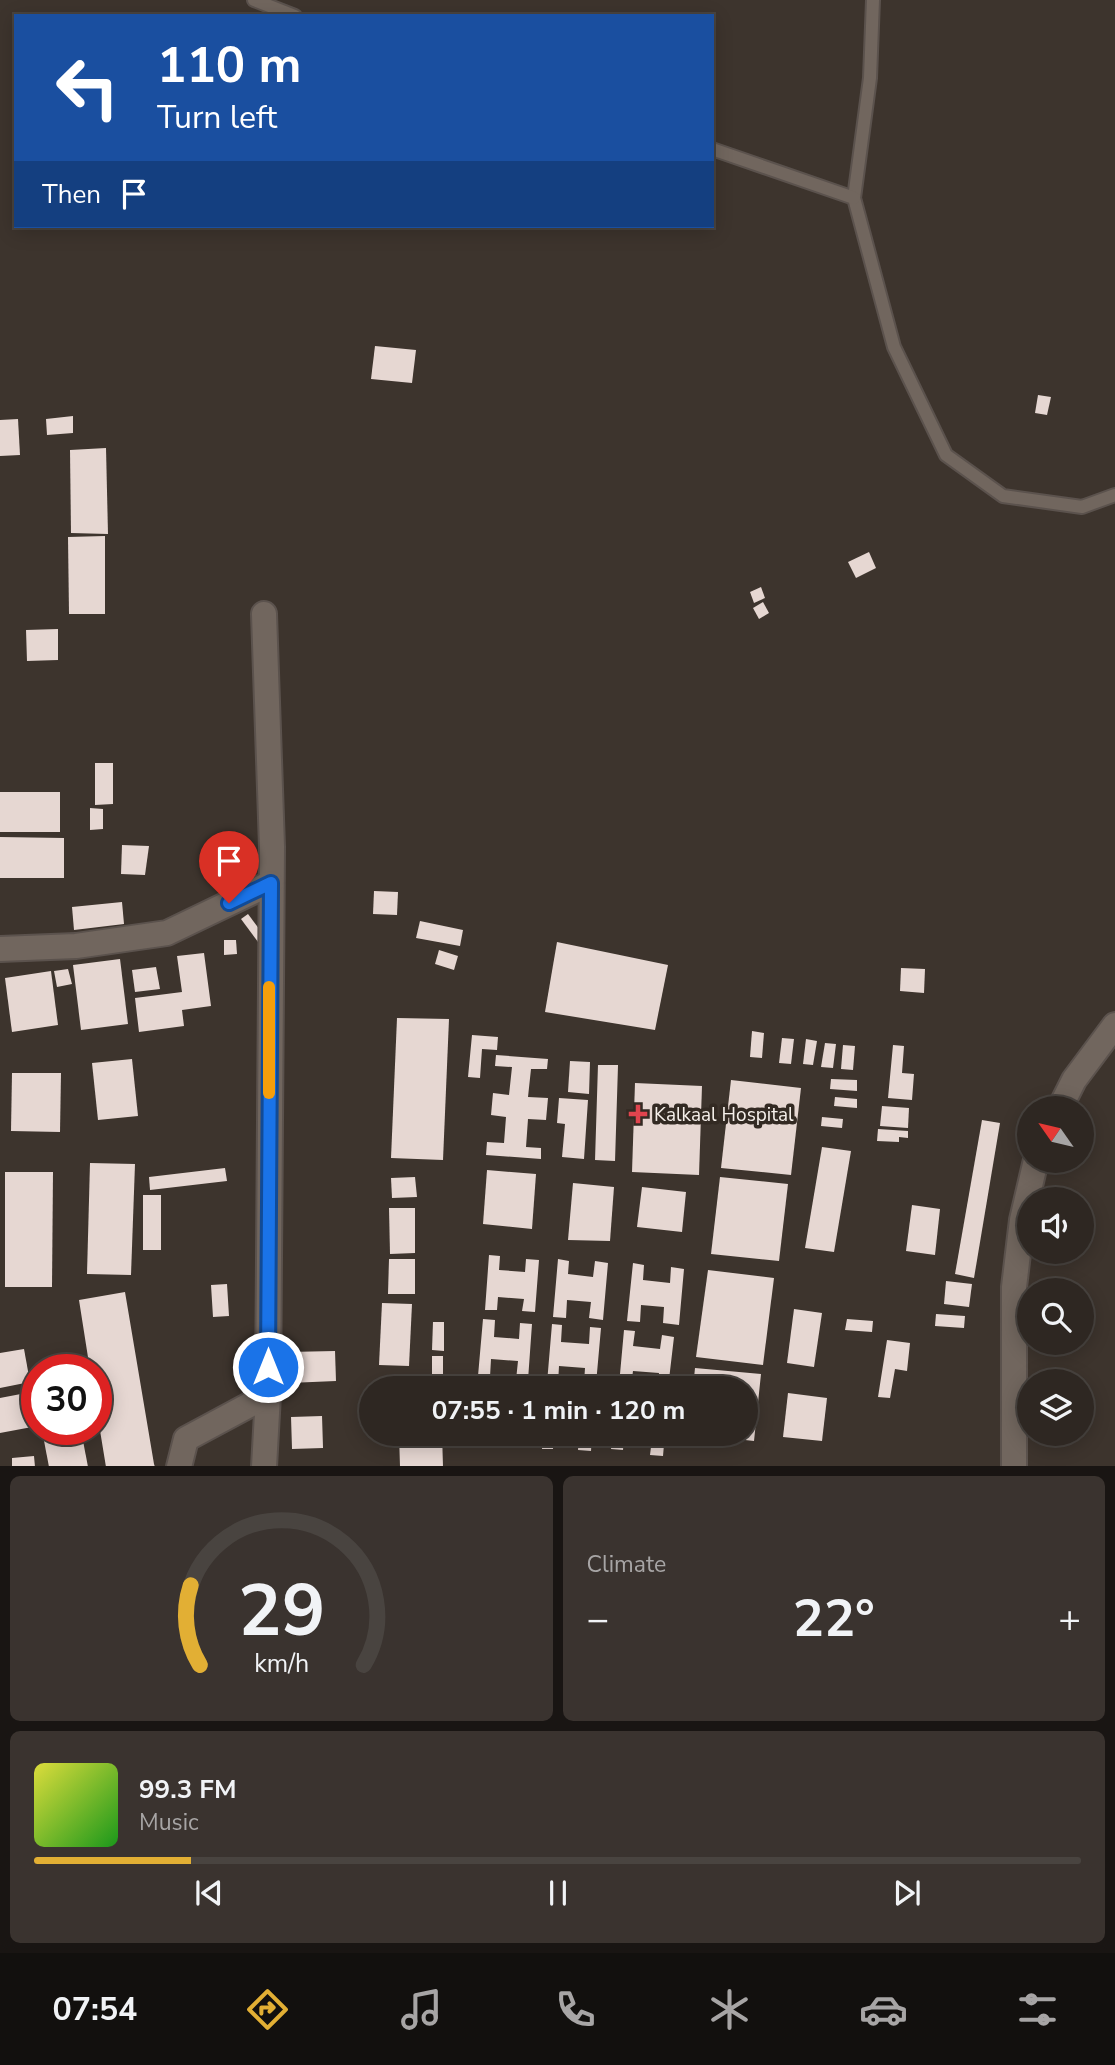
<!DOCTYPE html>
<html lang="en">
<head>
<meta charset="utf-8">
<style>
	body { margin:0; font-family:"Nunito Sans",sans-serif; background:#3a332f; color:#f1f3f6; height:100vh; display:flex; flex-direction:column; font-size:26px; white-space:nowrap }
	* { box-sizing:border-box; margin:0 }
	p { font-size:23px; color:#a7a5a5 }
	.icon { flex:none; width:38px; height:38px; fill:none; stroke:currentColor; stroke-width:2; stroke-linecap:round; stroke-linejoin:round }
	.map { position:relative; height:1466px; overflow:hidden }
	.sheet { display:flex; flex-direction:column; gap:10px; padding:10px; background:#191513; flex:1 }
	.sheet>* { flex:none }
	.banner { position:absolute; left:14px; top:14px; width:700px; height:214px; border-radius:0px; box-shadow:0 4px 18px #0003,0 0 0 2px #494440; background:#1a4fa0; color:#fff; overflow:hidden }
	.needle { width:46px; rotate:304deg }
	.buttons { position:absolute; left:1017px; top:1096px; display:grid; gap:14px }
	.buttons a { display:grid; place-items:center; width:77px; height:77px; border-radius:50%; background:#2e2722; box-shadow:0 4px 18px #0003,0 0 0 2px #494440; font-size:35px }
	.speed { position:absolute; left:21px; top:1354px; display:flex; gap:14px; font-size:35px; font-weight:700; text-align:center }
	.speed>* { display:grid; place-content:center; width:91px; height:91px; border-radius:50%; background:#2e2722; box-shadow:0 4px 18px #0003,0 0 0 2px #494440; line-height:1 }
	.speed .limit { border:10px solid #d22; background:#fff; color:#111 }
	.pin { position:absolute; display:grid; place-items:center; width:60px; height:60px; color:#fff; margin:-72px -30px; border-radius:50% 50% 50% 0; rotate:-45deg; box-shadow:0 0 7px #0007 }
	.pin .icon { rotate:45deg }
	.me { position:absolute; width:77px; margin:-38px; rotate:0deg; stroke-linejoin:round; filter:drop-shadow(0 0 5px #0008) }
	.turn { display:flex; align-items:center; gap:24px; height:147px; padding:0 28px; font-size:32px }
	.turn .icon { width:91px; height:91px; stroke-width:2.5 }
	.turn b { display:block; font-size:49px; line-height:60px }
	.then { display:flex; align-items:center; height:66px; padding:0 28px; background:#0003; gap:14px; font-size:26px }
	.big { font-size:52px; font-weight:700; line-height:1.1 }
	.sheet .widget { flex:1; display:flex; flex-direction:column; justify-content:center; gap:10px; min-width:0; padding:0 24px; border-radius:10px; background:#3a332f }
	.sheet .dial { align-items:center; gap:0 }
	.dial svg { height:182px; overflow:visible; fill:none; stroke:#494440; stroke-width:7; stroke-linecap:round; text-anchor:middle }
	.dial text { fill:#f1f3f6; stroke:none }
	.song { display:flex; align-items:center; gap:21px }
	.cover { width:84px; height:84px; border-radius:10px; background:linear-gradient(135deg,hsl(60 70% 55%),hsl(120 70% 35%)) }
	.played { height:7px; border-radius:4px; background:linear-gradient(90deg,#e2af34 15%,#494440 15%) }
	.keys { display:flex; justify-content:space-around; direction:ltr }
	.heat { display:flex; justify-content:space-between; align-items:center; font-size:38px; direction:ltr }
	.sheet .tiles { flex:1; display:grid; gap:10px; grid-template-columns:1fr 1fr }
	.widget:last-child { grid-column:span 2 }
	.trip { position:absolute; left:359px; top:1376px; width:399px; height:70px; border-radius:35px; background:#2e2722; box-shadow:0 4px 18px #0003,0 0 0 2px #494440; font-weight:700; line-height:70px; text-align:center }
	.tabs { display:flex; height:112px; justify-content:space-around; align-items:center; background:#12100e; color:#a7a5a5 }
	.tabs .icon { width:49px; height:49px }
	.tabs .active { color:#e2af34 }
	.tabs b { font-size:32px; color:#f1f3f6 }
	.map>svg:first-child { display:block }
</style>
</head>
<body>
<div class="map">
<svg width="1115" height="1467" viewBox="0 0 1115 1467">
	<rect width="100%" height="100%" fill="#3d342d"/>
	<g fill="#e6d7d2">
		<polygon points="375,346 416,350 412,383 371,379"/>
		<polygon points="1038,395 1051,397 1047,415 1035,413"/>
		<polygon points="73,416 73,433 47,435 46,419"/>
		<polygon points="18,419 20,455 0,456 0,420"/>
		<polygon points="106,448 108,534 71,533 70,450"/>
		<polygon points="105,536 105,614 69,614 68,537"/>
		<polygon points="869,552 876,568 856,578 848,562"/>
		<polygon points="761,587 765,598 754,603 750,592"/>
		<polygon points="763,602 769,613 759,619 753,608"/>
		<polygon points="58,629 58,660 27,661 26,630"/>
		<polygon points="95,763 113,763 113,804 95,805"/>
		<rect x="0" y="792" width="60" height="40"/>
		<polygon points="90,808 103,809 103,829 90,830"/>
		<polygon points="0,837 64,838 64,878 0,878"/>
		<polygon points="122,845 149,846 145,875 121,874"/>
		<polygon points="374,891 398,892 397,915 373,914"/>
		<polygon points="122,902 124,924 74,930 72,907"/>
		<polygon points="248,914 265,937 258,942 241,919"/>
		<polygon points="420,921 463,930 460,946 416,938"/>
		<polygon points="224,940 236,940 237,954 224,955"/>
		<polygon points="557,942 668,965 655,1030 545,1012"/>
		<polygon points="439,950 458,956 454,970 435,964"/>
		<polygon points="204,953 211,1006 182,1010 184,1026 139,1032 135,998 182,992 177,956"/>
		<polygon points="120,959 128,1024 81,1030 73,965"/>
		<polygon points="156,967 160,989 135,992 132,970"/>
		<polygon points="901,968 925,969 924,993 900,991"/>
		<polygon points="68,969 72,984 57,987 54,971"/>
		<polygon points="51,971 58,1025 12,1032 5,978"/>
		<polygon points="397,1018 449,1019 443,1160 391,1158"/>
		<polygon points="752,1031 764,1033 762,1058 750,1057"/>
		<polygon points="472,1035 498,1037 497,1050 482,1049 480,1078 468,1077"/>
		<polygon points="782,1038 794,1039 791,1064 779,1063"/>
		<polygon points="806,1039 817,1041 813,1065 803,1064"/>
		<polygon points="825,1043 836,1044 833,1068 821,1067"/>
		<polygon points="843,1045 855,1046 853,1070 841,1069"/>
		<polygon points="893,1045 904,1046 902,1073 914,1074 912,1100 888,1098"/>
		<polygon points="496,1055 548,1059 547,1069 531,1069 528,1097 548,1098 546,1120 528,1119 526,1147 541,1148 541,1159 486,1155 487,1142 504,1143 506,1117 491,1115 493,1093 509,1095 512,1067 495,1066"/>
		<polygon points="132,1059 138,1116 98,1120 92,1063"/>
		<polygon points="570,1061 590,1062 589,1094 568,1092"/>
		<polygon points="598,1065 618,1065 615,1161 595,1160"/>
		<polygon points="12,1073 61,1073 60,1132 11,1131"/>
		<polygon points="831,1079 857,1080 857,1091 830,1089"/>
		<polygon points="731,1080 801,1088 791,1175 721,1168"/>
		<polygon points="635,1083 702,1086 699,1175 632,1172"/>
		<polygon points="835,1097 857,1099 857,1108 834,1106"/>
		<polygon points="559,1098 588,1100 584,1159 562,1157 565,1124 557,1123"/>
		<polygon points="882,1106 909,1108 908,1128 880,1126"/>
		<polygon points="822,1117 843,1119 842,1128 821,1126"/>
		<polygon points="982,1120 1000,1123 974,1278 955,1274"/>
		<polygon points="878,1129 908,1131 908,1138 899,1137 899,1142 877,1141"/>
		<polygon points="822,1147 851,1151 834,1252 805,1248"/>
		<polygon points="90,1163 135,1164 131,1275 87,1274"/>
		<polygon points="225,1168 227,1181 150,1190 149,1177"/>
		<polygon points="487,1170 536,1174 532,1229 483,1224"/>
		<polygon points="5,1172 53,1172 52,1287 5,1287"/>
		<polygon points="415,1177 417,1197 392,1198 391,1178"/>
		<polygon points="720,1177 788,1184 779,1261 711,1254"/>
		<polygon points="573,1183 614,1187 610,1241 568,1240"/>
		<polygon points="642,1187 686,1192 682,1232 637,1227"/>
		<rect x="143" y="1195" width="18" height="55"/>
		<polygon points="912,1205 940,1209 935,1255 906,1251"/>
		<polygon points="389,1208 415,1208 415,1253 390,1254"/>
		<polygon points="489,1255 500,1256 499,1270 525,1272 526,1259 539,1260 535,1312 522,1311 524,1299 498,1297 497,1310 485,1310"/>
		<polygon points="389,1259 415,1259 415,1294 388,1294"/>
		<polygon points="558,1259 569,1261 568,1274 593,1277 595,1261 608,1263 603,1320 589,1318 591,1302 567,1300 566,1318 553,1317"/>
		<polygon points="633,1263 644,1265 643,1280 670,1283 671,1267 684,1269 679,1325 663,1323 664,1307 641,1305 640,1322 627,1321"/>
		<polygon points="708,1270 774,1278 763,1365 696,1357"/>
		<polygon points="946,1281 972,1284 969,1307 944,1304"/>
		<polygon points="227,1284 229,1316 213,1317 211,1285"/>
		<polygon points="125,1292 154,1464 155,1467 106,1467 96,1406 96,1370 90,1370 79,1300"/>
		<polygon points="382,1303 412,1304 409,1366 379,1365"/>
		<polygon points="794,1309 822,1313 814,1367 787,1363"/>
		<polygon points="936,1314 965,1316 964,1328 935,1326"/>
		<polygon points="483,1319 495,1320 494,1337 519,1339 520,1323 532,1324 528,1380 516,1380 518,1361 491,1359 490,1377 478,1376"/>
		<polygon points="847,1319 873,1321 872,1332 845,1330"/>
		<polygon points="433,1322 444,1322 444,1351 432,1350"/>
		<polygon points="552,1324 562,1325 561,1342 589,1344 590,1327 601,1328 596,1384 584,1383 585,1368 559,1366 558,1384 547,1383"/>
		<polygon points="624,1330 635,1331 633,1346 660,1349 662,1335 674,1337 668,1388 657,1388 659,1373 633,1371 631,1386 619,1385"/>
		<polygon points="887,1340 910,1343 907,1371 895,1369 890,1398 878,1397"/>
		<polygon points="24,1349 30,1382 0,1388 0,1353"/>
		<polygon points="335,1351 336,1381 289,1383 288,1352"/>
		<rect x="432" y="1356" width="11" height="27"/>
		<polygon points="695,1368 761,1374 754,1441 700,1435 746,1433 746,1388 693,1388"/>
		<polygon points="26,1393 32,1427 0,1433 0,1398"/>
		<polygon points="788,1393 827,1398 822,1441 783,1437"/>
		<polygon points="322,1416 323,1448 292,1449 291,1417"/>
		<polygon points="42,1430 81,1430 88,1467 49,1467"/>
		<polygon points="442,1433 443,1467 400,1467 399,1434"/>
		<polygon points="512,1433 524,1433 523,1447 512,1446"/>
		<polygon points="543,1433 554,1433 553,1449 542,1449"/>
		<polygon points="579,1433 592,1433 591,1451 578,1450"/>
		<polygon points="613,1433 665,1433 663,1456 650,1455 652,1439 624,1437 623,1450 611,1449"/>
		<polygon points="34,1456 35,1467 12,1467 12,1458"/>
	</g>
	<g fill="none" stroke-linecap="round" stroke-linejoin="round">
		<defs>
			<g id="lane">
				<polyline points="254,0 295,16"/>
				<polyline points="873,0 870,78 854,198 894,347 946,455 1003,496 1082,507 1115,495"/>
				<polyline points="712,149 854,198"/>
			</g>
			<g id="street">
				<polyline points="264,614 272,847 268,1395 264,1467"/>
				<polyline points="0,949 76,946 167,933 271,883"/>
				<polyline points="1060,1108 1074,1080 1115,1025"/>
				<polyline points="179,1467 186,1439 268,1395"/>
				<polyline points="1014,1467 1014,1287 1022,1220 1036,1160"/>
			</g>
		</defs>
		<use href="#lane" stroke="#5b524d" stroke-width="16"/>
		<use href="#street" stroke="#5b524d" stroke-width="28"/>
		<use href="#lane" stroke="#71665e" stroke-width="12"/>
		<use href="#street" stroke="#71665e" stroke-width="24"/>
	</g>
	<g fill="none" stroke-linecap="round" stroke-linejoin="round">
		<defs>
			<polyline id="route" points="229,903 271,883 268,1367"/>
		</defs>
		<use href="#route" stroke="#114b97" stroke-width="18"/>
		<use href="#route" stroke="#1a73e8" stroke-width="12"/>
		<polyline stroke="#f59e0b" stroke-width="12" points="269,1093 269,987"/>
	</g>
	<path fill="#e0444e" stroke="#332a23" stroke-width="2.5" d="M634.5 1103.5h7v7h7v7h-7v7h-7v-7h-7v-7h7z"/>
	<g text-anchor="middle" stroke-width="7" stroke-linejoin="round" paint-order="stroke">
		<g font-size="19" fill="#f6f0eb" stroke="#332a23" text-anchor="start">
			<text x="654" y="1121">Kalkaal Hospital</text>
		</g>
	</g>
</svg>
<div class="buttons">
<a><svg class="needle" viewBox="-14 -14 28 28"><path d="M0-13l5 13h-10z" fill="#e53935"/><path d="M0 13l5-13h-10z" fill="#a7a5a5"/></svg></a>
<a><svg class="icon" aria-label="sound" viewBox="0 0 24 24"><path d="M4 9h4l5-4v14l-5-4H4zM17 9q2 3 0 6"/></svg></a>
<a><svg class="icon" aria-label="search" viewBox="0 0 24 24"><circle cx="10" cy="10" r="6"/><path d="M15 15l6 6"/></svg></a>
<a><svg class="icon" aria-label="layers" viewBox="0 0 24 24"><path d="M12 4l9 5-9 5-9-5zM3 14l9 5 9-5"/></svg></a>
</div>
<div class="speed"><div class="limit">30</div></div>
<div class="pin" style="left:229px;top:903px;background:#d93025"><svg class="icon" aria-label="arrive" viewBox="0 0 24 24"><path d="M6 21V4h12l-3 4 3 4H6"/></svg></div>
<svg class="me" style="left:268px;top:1367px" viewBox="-20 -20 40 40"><circle r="17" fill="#1a73e8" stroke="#fff" stroke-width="3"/><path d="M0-11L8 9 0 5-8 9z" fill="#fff"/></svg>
<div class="trip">07:55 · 1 min · 120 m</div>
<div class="banner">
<div class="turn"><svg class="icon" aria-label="left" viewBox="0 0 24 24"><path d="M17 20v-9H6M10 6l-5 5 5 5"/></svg><div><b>110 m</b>Turn left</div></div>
<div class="then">Then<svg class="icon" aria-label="arrive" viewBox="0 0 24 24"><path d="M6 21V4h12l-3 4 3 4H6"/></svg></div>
</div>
</div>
<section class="sheet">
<div class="tiles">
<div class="widget dial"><svg viewBox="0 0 100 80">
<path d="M14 69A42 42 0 1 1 86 69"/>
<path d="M14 69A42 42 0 0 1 10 34" stroke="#e2af34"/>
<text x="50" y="56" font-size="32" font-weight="700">29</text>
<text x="50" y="72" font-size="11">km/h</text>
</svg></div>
<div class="widget"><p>Climate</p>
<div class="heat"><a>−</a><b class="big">22°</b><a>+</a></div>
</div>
<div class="widget">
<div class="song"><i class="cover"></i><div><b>99.3 FM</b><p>Music</p></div></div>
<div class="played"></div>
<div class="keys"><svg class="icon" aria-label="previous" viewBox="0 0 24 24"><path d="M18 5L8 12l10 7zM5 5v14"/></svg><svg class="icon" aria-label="pause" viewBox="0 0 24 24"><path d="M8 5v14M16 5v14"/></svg><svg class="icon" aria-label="next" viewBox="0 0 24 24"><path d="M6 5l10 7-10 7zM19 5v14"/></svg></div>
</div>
</div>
</section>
<nav class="tabs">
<b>07:54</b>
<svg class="icon active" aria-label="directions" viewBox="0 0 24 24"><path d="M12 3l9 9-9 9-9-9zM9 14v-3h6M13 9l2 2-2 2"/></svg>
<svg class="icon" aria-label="music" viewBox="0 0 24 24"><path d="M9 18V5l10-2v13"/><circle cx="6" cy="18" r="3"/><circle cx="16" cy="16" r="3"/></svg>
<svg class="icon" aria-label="phone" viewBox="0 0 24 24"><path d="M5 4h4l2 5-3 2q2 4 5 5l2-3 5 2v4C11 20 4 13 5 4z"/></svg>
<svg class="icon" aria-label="climate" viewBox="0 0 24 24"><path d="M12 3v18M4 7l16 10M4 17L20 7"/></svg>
<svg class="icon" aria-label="car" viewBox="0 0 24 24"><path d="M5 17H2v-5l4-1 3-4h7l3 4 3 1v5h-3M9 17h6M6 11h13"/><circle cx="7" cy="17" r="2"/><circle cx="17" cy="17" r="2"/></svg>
<svg class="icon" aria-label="filters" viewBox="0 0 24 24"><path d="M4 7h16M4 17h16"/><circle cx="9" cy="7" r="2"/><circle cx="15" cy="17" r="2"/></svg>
</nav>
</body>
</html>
